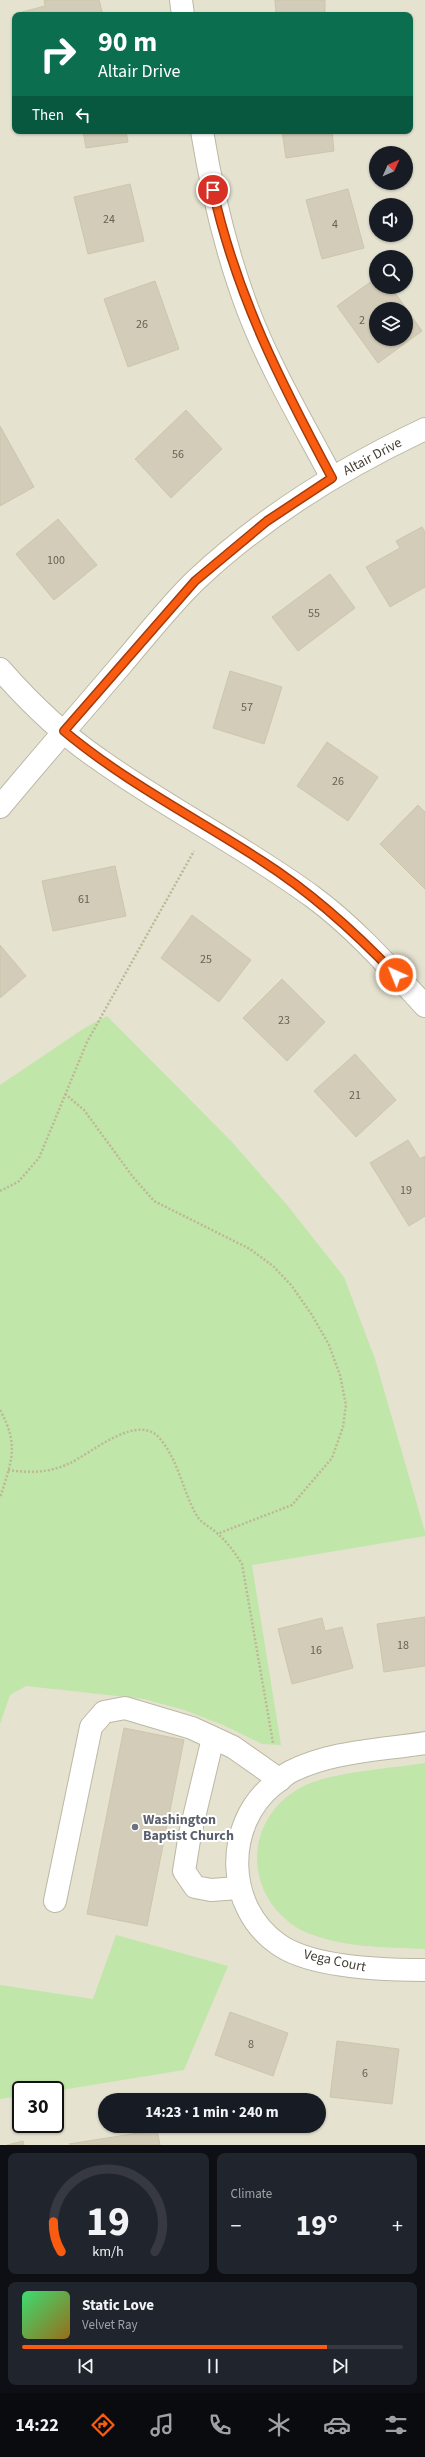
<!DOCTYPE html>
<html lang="en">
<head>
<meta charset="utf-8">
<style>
	body { margin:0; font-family:"Source Sans 3",sans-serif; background:#20242c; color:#f1f3f6; height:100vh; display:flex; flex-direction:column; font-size:15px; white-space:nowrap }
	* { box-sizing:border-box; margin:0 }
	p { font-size:13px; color:#9ea1a6 }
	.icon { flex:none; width:22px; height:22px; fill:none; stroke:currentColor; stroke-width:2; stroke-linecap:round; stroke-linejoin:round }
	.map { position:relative; height:2145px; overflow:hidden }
	.drawer { display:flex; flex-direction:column; gap:8px; padding:8px; background:#0d0f14; flex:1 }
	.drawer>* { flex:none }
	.top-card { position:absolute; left:12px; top:12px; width:401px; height:122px; border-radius:8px; box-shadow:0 1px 3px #0004; background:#0b6e4f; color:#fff; overflow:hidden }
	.needle { width:26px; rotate:45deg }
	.fabs { position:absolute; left:369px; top:146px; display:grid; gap:8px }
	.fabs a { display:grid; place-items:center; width:44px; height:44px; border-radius:50%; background:#171b24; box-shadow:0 1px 3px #0004; font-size:20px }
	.speed { position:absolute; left:12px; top:2081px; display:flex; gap:8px; font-size:20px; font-weight:700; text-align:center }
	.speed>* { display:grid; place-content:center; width:52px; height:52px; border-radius:50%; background:#171b24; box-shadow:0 1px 3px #0004; line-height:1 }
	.speed .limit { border:2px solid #111; border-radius:6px; background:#fff; color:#111 }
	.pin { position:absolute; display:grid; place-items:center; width:34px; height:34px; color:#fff; margin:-17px; border:2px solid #fff; border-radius:50%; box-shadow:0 1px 4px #0007 }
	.me { position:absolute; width:44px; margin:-22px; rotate:316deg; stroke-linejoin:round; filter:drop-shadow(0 0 3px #0008) }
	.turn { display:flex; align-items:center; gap:14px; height:84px; padding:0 20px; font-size:18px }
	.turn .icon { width:52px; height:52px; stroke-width:2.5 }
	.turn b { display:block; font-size:28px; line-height:34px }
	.then { display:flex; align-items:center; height:38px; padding:0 20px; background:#0003; gap:8px; font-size:15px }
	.big { font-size:30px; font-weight:700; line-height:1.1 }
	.drawer .widget { flex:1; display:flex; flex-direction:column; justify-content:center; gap:6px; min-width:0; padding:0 14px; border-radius:8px; background:#20242c }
	.drawer .dial { align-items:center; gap:0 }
	.dial svg { height:104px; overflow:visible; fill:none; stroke:#363941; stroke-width:7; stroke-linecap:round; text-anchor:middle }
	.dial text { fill:#f1f3f6; stroke:none }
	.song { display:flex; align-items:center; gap:12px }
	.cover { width:48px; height:48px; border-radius:6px; background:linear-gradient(135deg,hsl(140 70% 55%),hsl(40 70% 35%)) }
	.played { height:4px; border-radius:2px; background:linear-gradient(90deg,#f95b11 80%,#363941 80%) }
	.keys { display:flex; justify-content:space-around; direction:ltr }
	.heat { display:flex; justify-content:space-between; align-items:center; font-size:22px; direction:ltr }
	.drawer .tiles { flex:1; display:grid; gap:8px; grid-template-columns:1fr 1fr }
	.widget:last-child { grid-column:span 2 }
	.trip { position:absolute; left:98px; top:2093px; width:228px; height:40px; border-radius:20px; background:#171b24; box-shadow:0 1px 3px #0004; font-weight:700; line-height:40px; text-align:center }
	.menu { display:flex; height:64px; justify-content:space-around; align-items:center; background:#090b0e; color:#9ea1a6 }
	.menu .icon { width:28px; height:28px }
	.menu .selected { color:#f95b11 }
	.menu b { font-size:18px; color:#f1f3f6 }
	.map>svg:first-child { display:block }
</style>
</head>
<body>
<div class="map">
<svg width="425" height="2145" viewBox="0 0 425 2145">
	<rect width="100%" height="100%" fill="#f1efe2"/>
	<path fill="#e5e2d0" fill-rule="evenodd" d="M0,0H425V2145H0ZM15,15H410V131H15ZM376,153H406V183H376ZM376,205H406V235H376ZM376,257H406V287H376ZM376,309H406V339H376ZM21,2090H55V2124H21ZM105,2100H319V2126H105Z"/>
	<g fill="#c1e6aa">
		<polygon points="107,1016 232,1142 287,1205 344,1277 375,1359 425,1532 425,1536 252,1565 281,1745 262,1744 223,1725 184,1710 144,1699 26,1686 10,1695 0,1724 0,1085 86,1027"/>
		<path d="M425,1763V1949C384,1947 341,1948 303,1931C292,1926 280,1915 273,1906C242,1863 258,1807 306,1785C334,1772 393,1768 425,1763Z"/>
		<polygon points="116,1935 228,1966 184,2070 55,2091 21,2090 21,2096 0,2099 0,1985 93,1999"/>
	</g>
	<g fill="#d2ccb8" stroke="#cdc6ab" fill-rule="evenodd">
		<polygon points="44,0 99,0 103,15 23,15 22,12 45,6"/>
		<polygon points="275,0 325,0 325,15 276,15"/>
		<polygon points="83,131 126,131 128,142 86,148"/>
		<polygon points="282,131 332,131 334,151 286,158"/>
		<polygon points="130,184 144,241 88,254 74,197"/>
		<polygon points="348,189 364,248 322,259 306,200"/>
		<path d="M376,278V287H391L422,331L378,363L337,306ZM376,309H406V339H376Z"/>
		<polygon points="155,281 179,349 128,367 104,299"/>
		<polygon points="186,410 222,449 171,498 135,459"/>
		<polygon points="0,426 34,487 0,506"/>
		<polygon points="58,519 97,565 54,600 16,554"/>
		<polygon points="422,527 425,532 425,587 390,607 366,567 400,548 396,541"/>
		<polygon points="330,574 355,608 298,651 272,617"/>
		<polygon points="230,671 282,687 264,744 213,728"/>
		<polygon points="327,742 378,777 348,821 297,786"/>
		<polygon points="418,805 425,812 425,889 380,844"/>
		<polygon points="115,866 126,916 53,931 42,881"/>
		<polygon points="192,915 251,960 219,1002 161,958"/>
		<polygon points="0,945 26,976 0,998"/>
		<polygon points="282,979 325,1022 287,1061 243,1018"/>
		<polygon points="355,1054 396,1100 356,1137 314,1091"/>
		<polygon points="408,1140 420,1159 425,1156 425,1216 409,1226 370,1163"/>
		<polygon points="425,1617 425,1666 384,1672 377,1624"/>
		<polygon points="322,1618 325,1631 342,1627 353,1668 292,1684 278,1629"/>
		<polygon points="124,1728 184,1740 147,1926 87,1914"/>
		<polygon points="230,2012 288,2033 273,2076 215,2055"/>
		<polygon points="337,2041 399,2049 392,2104 330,2097"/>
		<polygon points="157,2130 160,2145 69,2144"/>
		<polygon points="23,2141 24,2145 7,2145"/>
	</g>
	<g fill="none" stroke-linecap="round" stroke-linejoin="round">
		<defs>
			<g id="minor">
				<polyline points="181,0 183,15"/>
				<path d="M202,131C212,192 226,252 248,310C270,368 303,423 332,478"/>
				<path d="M0,669C29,702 63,735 100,760C169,809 245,847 313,897C355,928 390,968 425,1006"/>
				<path d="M0,807C40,759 81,712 122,664C146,636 169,606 196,580C263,517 342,468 425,429"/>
				<polyline points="213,1738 190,1834 184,1871 195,1887 211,1890 239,1888"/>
				<path d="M425,1743C380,1750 331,1751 290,1772C284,1775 279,1781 273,1785C224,1825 225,1907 278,1944C311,1968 385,1970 425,1970"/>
				<polyline points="55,1901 91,1727 104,1712 125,1708 192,1728 233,1747 280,1780"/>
			</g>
		</defs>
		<use href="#minor" stroke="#bcb8a5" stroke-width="24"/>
		<g stroke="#beb796" stroke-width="2.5" stroke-dasharray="2 2" stroke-linecap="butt">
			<polyline points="65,1094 84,1110 133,1177 154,1201 250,1249 273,1266 291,1285 312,1315 329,1345 340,1375 346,1405 343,1427 332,1458 292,1505 217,1534"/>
			<polyline points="0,1191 18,1182 39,1158 87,1042 194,851"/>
			<path d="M0,1410C20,1446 11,1462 0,1498"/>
			<path d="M8,1470C29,1473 48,1473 68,1464C91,1454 139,1410 161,1440C179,1462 183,1492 197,1516C201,1523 212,1528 218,1534C228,1543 235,1553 242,1564L273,1743"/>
		</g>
		<use href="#minor" stroke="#fff" stroke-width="22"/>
	</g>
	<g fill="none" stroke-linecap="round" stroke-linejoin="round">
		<defs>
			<path id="route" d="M213,190C236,295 282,385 332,478L267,521L195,581L64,731C125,782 196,818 262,861C312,893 355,932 396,975"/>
		</defs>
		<use href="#route" stroke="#a23b0b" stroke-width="10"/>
		<use href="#route" stroke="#f95b11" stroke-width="7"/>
	</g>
	<circle fill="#6b7280" stroke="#fff" stroke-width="1.5" cx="135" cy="1827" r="4"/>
	<g text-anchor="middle" stroke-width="4" stroke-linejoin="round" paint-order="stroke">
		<g font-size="12" fill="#666254">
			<text x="109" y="223">24</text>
			<text x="335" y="228">4</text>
			<text x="362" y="324">2</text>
			<text x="142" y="328">26</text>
			<text x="178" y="458">56</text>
			<text x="56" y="564">100</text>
			<text x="314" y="617">55</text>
			<text x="247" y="711">57</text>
			<text x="338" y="785">26</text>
			<text x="84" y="903">61</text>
			<text x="206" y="963">25</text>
			<text x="284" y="1024">23</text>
			<text x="355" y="1099">21</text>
			<text x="406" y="1194">19</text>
			<text x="403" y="1649">18</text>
			<text x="316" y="1654">16</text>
			<text x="251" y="2048">8</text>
			<text x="365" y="2077">6</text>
		</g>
		<g font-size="14" fill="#423f33" stroke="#fff">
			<text transform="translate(372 456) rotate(-28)" y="5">Altair Drive</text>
			<text transform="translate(335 1960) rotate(12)" y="5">Vega Court</text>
		</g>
		<g font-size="14" font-weight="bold" fill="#5b616d" stroke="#fff" text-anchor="start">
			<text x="143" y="1824">Washington<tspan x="143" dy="16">Baptist Church</tspan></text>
		</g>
	</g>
</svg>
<div class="fabs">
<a><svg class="needle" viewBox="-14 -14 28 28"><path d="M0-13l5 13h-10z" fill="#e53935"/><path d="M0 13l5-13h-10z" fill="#9ea1a6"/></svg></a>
<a><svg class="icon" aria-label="sound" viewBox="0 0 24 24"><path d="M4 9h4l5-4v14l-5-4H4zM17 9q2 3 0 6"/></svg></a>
<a><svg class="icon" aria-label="search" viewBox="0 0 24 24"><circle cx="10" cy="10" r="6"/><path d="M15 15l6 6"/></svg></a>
<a><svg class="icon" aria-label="layers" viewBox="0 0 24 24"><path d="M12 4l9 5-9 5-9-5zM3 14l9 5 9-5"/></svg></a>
</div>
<div class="speed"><div class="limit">30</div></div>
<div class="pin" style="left:213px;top:190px;background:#d93025"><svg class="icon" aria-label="arrive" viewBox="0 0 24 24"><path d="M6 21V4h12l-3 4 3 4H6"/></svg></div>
<svg class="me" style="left:396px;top:975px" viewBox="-20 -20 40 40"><circle r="17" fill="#f95b11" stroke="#fff" stroke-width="3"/><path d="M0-11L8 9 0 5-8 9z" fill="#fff"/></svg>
<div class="trip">14:23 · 1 min · 240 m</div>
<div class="top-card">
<div class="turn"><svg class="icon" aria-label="right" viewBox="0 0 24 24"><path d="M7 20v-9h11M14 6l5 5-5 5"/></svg><div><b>90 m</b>Altair Drive</div></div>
<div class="then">Then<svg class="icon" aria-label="left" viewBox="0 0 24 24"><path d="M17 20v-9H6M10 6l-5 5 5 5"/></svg></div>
</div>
</div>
<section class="drawer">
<div class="tiles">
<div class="widget dial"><svg viewBox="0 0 100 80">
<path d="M14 69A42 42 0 1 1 86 69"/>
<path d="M14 69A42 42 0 0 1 8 46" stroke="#f95b11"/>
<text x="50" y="56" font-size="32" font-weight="700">19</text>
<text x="50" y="72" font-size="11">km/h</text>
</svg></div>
<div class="widget"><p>Climate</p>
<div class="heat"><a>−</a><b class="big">19°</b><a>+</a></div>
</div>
<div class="widget">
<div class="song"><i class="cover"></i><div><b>Static Love</b><p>Velvet Ray</p></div></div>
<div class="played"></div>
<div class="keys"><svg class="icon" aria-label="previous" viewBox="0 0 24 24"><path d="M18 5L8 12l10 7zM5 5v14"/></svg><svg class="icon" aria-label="pause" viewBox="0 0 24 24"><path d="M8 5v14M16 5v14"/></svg><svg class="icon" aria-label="next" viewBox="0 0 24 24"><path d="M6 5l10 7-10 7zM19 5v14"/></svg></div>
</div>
</div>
</section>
<nav class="menu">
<b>14:22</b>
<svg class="icon selected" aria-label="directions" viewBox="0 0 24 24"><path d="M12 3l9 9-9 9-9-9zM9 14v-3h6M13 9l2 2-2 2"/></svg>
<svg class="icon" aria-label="music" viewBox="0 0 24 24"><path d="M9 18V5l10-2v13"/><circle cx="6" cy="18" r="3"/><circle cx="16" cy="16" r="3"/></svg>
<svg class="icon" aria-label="phone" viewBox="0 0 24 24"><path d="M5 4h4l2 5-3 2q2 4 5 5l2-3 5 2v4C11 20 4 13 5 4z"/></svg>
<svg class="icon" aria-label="climate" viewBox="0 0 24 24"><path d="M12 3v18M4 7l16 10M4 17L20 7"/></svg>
<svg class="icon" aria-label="car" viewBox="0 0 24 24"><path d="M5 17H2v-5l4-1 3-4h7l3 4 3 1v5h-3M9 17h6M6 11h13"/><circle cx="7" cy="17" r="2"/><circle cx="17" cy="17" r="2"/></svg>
<svg class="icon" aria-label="filters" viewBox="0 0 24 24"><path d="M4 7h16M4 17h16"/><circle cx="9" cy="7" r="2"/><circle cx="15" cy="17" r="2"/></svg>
</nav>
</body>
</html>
